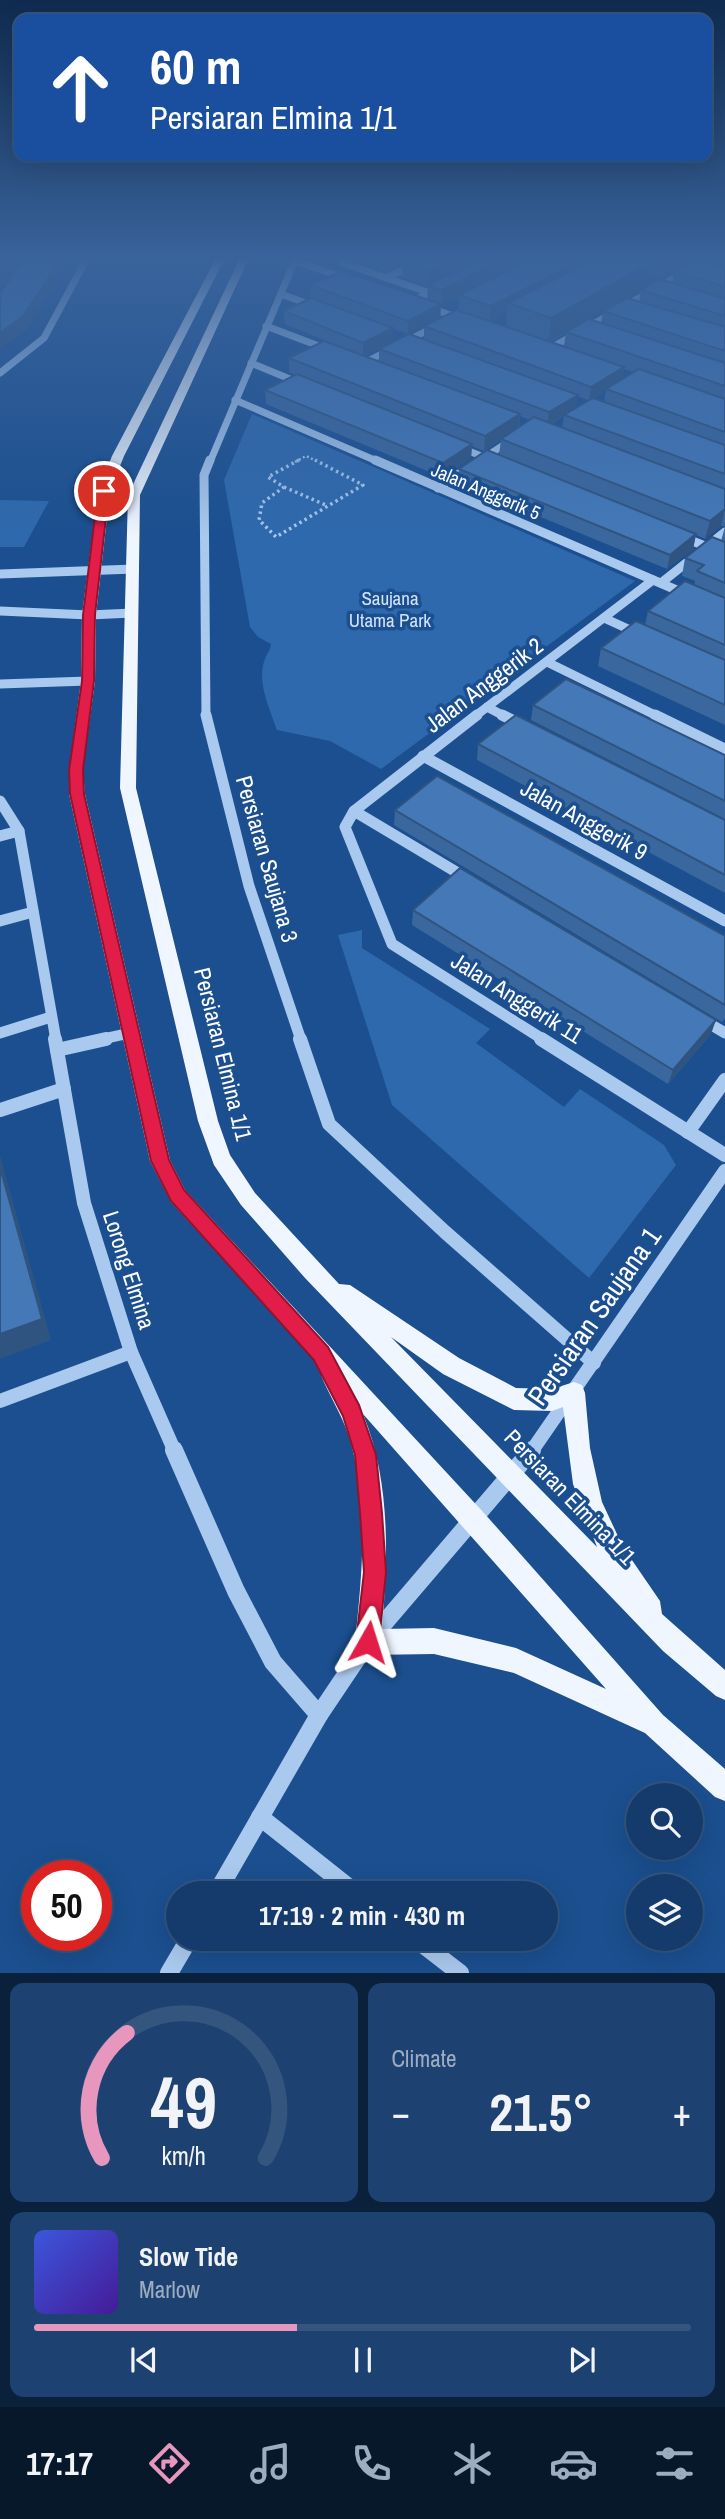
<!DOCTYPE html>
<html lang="en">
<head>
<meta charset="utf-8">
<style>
	body { margin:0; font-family:"Archivo Narrow",sans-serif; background:#1d4271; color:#f1f3f6; height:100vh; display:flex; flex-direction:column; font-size:26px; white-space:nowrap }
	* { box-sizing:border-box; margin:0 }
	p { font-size:23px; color:#9dadc1 }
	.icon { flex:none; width:38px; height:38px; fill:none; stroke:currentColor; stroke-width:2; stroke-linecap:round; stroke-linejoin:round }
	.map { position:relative; height:1973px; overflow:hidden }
	.drawer { display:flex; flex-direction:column; gap:10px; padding:10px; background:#0b203b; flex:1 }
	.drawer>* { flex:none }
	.top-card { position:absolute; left:14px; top:14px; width:698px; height:147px; border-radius:14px; box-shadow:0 7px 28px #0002,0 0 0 2px #33557e; background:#1a4fa0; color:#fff; overflow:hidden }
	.fabs { position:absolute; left:626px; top:1783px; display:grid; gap:14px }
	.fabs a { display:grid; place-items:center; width:77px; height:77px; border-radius:50%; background:#143b6b; box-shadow:0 7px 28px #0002,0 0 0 2px #33557e; font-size:35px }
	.speed { position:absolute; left:21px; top:1860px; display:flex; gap:14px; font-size:35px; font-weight:700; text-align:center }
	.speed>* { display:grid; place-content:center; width:91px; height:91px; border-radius:50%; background:#143b6b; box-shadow:0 7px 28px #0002,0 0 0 2px #33557e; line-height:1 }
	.speed .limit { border:10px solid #d22; background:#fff; color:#111 }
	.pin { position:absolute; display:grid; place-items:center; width:60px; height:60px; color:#fff; margin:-30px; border:4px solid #fff; border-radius:50%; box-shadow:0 2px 7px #0007 }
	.me { position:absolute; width:77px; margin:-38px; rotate:6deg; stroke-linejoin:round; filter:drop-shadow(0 0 5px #0008) }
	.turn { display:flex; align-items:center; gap:24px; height:147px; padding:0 21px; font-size:32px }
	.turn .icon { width:91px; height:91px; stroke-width:2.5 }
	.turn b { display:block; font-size:49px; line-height:60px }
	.big { font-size:52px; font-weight:700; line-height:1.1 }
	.drawer .widget { flex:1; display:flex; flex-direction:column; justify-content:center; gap:10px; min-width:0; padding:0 24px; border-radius:14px; background:#1d4271 }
	.drawer .dial { align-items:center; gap:0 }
	.dial svg { height:182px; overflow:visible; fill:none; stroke:#33557e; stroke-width:7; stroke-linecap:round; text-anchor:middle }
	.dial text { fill:#f1f3f6; stroke:none }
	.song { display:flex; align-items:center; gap:21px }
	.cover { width:84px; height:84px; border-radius:10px; background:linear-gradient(135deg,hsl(230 70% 55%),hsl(260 70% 35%)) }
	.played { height:7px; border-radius:4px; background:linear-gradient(90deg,#e797bd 40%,#33557e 40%) }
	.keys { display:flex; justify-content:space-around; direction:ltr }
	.heat { display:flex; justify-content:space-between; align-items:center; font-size:38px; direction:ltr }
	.drawer .tiles { flex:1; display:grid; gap:10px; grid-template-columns:1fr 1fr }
	.widget:last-child { grid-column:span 2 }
	.trip { position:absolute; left:166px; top:1881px; width:392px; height:70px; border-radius:35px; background:#143b6b; box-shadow:0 7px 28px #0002,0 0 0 2px #33557e; font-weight:700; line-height:70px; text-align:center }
	.menu { display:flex; height:112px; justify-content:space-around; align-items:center; background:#08182b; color:#9dadc1 }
	.menu .icon { width:49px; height:49px }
	.menu .selected { color:#e797bd }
	.menu b { font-size:32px; color:#f1f3f6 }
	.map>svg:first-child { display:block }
</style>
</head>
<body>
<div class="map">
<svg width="725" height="1973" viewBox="0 0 725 1973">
	<rect width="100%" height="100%" fill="#1b4f8f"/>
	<g fill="#2e69ad">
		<path d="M252,414L635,581L381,769L330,741L277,730C270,709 256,682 265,659C267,653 270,651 271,644L258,637L250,627L224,480Z"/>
		<polygon points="0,500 49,501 24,547 0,547"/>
		<polygon points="362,930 362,948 490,1029 476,1043 564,1107 580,1089 664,1145 676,1165 589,1278 392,1105 338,935"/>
	</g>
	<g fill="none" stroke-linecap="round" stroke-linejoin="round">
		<polyline stroke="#a9c9ee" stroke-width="2.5" stroke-dasharray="2 2.5" stroke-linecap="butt" points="295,462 306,456 319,462"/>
		<g stroke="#a9c9ee" stroke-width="3.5" stroke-dasharray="2.5 3.5" stroke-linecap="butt">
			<polyline points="299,460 268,477 284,487 262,503 259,520 276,537 363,485 315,460"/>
			<polyline points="284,487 328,506"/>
		</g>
		<g stroke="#a9c9ee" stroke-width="7">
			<polyline points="295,261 348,279"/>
			<polyline points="343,263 430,293"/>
			<polyline points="386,278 424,260"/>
			<polyline points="281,294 316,307"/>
			<polyline points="412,301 443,287"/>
			<polyline points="425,306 464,320"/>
			<polyline points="266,326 332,351"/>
			<polyline points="549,349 706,260"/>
			<polyline points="251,363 302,384"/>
			<polyline points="364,363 436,326"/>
			<polyline points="0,373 44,338 86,260"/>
			<polyline points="235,400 379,462"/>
			<polyline points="456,446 494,461"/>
			<polyline points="210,462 295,260"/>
			<polyline points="478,462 514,438"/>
		</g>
		<g stroke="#a9c9ee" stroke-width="9">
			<polyline points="375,460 688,595"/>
			<polyline points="438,488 480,460"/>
			<polyline points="680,536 725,554"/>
			<polyline points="0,574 134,569"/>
			<polyline points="661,583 725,532"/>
			<polyline points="0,611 89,615 133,613"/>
			<polyline points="604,618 639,634"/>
			<polyline points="547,662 659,717"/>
			<polyline points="0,684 88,681"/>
			<polyline points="487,707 506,717"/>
			<polyline points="206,717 204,475 210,460"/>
			<polyline points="474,717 653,580"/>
		</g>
		<g stroke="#a9c9ee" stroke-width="11">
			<polyline points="206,715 249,886 301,1040"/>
			<polyline points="477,715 354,811 345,827 392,944 544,1040"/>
			<polyline points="502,715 524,726"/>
			<polyline points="655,715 725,749"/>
			<polyline points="423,756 725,921"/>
			<polyline points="0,801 19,831 56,1040"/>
			<polyline points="354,811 468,879"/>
			<polyline points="0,836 19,831"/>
			<polyline points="0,921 33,912"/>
			<polyline points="700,1018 725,1033"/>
			<polyline points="0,1033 51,1017"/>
			<polyline points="98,1040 130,1033"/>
		</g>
		<g stroke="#a9c9ee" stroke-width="14">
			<polyline points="55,1039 84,1203 131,1352 175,1452"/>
			<polyline points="300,1039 329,1124 445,1232 594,1363"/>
			<polyline points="541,1039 725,1155"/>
			<polyline points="57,1050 106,1039"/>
			<polyline points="0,1110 64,1089"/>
			<polyline points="688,1132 725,1080"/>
			<polyline points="0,1401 131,1352"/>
			<polyline points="531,1452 725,1171"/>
		</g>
		<g stroke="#a9c9ee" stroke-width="18">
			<polyline points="174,1450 236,1591 273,1662 319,1715"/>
			<polyline points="260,1817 357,1894"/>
			<polyline points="216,1894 319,1715 368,1642 532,1450"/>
			<polyline points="416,1939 460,1973"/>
			<polyline points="169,1973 189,1939"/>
		</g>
		<g fill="#f0f6ff" fill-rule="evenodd">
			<path d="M215,260H224L124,456L110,491L96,615L95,681L83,770L85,794L170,1160L185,1190L484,1513L663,1715L725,1769V1801L715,1797L645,1733L514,1673L434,1654L368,1655L359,1651L355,1642C362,1574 370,1500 348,1434C341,1413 329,1395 321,1375L323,1370L171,1202L150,1161L69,794V770L81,681L82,615L98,491L112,456ZM363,1414L606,1689L516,1648L434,1628L382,1629C388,1558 391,1482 363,1414Z"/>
			<path d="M239,260H248L140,495L136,788L218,1121L230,1155L255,1193L339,1284L350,1285L459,1358L516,1388L552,1389L574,1382L582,1385L585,1393L590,1448L602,1502L623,1547L660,1601L662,1614L725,1670V1700L716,1696L663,1651L305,1278L241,1205L214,1165L198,1121L120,788L128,495ZM391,1337L443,1374L514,1410L552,1411L563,1407L573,1484L597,1547Z"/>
		</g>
	</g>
	<g fill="#3a679d" fill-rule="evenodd">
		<path d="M361,260H701L709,262V260H725V526H721L705,539L696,535L693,549L667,569L458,483L459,469L499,455L501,440L484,451L472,446L471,458L442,477L266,404L265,390L296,375L289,372V358L349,350L285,324L284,311L311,298L310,285L427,300L428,286L402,277L403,264L386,271L361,263ZM674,271L672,283L647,287L649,274L661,278ZM641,290L639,302L627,298ZM459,297L458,310L424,326V339L379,349V362L364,356L393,342V329L408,334L440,318L441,305ZM603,311L601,323L589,319ZM507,313L506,327L491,322ZM566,333L564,346L550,342ZM624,369L634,372L622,380ZM606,390L604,402L594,398ZM577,396L588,400L576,408ZM520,416L530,420L519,427ZM564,416L562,428L552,424Z"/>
		<polygon points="725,527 725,725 598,666 601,648 645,625 648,611 694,585 695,581 682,576 685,558 721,541"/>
		<polygon points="533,705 725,755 725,819 531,720"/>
		<polygon points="478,744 725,820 725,893 477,760"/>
		<polygon points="395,810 725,936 725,1019 722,1022 394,825"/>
		<polygon points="413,910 711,1034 668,1084 412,925"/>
	</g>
	<g fill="#305480">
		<polygon points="8,260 19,260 0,290 0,273"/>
		<polygon points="60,260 70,260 26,330 0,349 0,333"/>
		<polygon points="386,260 411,260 403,262 403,264 386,271"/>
		<polygon points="452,260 483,260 429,286 430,271"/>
		<polygon points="502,260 531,260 459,295 459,297 442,305 442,290"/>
		<polygon points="581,260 592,260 508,303 507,313 490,322 491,306"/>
		<polygon points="669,260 695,260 661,278 664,263"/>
		<polygon points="650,263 647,287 548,342 551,318"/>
		<polygon points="441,304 440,318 408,334 408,321"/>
		<polygon points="393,328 393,342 363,356 363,343"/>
		<polygon points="624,367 622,381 589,401 591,387"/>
		<polygon points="578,395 576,409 547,426 549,412"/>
		<polygon points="520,414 518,428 501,439 501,440 484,451 485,436"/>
		<polygon points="472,444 471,458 442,477 443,463"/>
		<polygon points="725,509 721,526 705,539 710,521"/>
		<polygon points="696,534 693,549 667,569 670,555"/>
		<polygon points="716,1020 711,1034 668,1084 673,1070"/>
		<polygon points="0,1155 51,1340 0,1359"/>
	</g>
	<g fill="#4478b7" stroke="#305480" stroke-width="2">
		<polygon points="0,260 8,260 0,273"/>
		<polygon points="22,260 60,260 23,316 0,333 0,292 2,291"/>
		<polygon points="405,260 452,260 430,271 403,262"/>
		<polygon points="480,260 502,260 442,290 428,285"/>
		<polygon points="530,260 581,260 491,306 459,295"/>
		<polygon points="593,260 641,260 650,263 551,318 508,303"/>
		<polygon points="655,260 669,260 664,263"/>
		<polygon points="694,260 701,260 725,267 725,287 674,271"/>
		<polygon points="342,271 441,304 408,321 310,285"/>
		<polygon points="660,279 725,299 725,316 641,290"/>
		<polygon points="311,298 393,328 363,343 284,311"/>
		<polygon points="627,298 725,327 725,351 603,311"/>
		<polygon points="457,310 624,367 591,387 424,326"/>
		<polygon points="589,319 725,363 725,386 566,332"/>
		<polygon points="409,334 578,395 549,412 379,349"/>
		<polygon points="324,341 520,414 485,436 289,358"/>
		<polygon points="639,369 725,399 725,432 606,389"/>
		<polygon points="297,374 472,444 443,463 265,390"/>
		<polygon points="593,398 725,445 725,474 564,415"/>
		<polygon points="534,417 725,489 725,509 710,521 501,439"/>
		<polygon points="487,450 696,534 670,555 459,469"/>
		<polygon points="712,537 725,542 725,583 697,571 704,565 685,558"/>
		<polygon points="685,581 725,598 725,645 648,611"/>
		<polygon points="636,621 725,660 725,705 601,648"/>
		<polygon points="566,679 725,755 725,801 533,705"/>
		<polygon points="516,715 725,820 725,875 478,744"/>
		<polygon points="437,776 725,936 725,1005 395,810"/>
		<polygon points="460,868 716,1020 673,1070 413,910"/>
		<polygon points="0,1167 42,1319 0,1334"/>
	</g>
	<linearGradient id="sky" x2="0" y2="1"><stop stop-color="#0f2b4f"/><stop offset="0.48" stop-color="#39639b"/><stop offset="1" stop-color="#39639b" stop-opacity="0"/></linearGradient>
	<rect width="725" height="537" fill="url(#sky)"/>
	<polygon fill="#e11d48" stroke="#92132f" stroke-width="2" points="104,488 109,491 95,615 94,681 83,770 84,794 169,1160 184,1190 328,1347 359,1405 376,1455 382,1513 386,1572 379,1642 376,1651 368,1654 360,1651 356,1642 364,1572 360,1513 355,1455 343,1416 314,1360 171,1201 151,1161 70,794 69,770 82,681 83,615 98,491"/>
	<g text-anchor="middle" stroke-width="7" stroke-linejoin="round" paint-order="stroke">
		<g font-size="19" fill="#fff" stroke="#1b4f8f">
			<text transform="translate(486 491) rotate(23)" y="7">Jalan Anggerik 5</text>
		</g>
		<g font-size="19" fill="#cfe3fa" stroke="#1b4f8f">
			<text x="390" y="605">Saujana<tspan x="390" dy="22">Utama Park</tspan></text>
		</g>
		<g font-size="23" fill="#fff" stroke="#1b4f8f">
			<text transform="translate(484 685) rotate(-37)" y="8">Jalan Anggerik 2</text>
			<text transform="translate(584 820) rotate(29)" y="8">Jalan Anggerik 9</text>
			<text transform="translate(267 859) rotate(74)" y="8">Persiaran Saujana 3</text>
			<text transform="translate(517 998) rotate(32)" y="8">Jalan Anggerik 11</text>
			<text transform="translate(223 1054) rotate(76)" y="8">Persiaran Elmina 1/1</text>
			<text transform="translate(129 1270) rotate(72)" y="8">Lorong Elmina</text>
			<text transform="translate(570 1497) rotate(46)" y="8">Persiaran Elmina 1/1</text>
		</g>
		<g font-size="28" fill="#fff" stroke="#1b4f8f">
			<text transform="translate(594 1316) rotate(-55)" y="10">Persiaran Saujana 1</text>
		</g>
	</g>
</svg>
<div class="fabs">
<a><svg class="icon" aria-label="search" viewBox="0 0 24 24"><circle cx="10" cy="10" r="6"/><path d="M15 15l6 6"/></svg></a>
<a><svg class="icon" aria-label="layers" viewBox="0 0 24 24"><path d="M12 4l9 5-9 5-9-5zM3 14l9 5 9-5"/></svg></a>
</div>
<div class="speed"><div class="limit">50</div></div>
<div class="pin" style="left:104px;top:491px;background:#d93025"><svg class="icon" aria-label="arrive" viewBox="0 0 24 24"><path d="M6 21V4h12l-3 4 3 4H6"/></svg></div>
<svg class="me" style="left:368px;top:1642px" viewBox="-20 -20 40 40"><path d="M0-17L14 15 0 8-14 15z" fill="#e11d48" stroke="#fff" stroke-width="4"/></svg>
<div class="trip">17:19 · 2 min · 430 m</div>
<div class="top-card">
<div class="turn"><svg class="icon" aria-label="ahead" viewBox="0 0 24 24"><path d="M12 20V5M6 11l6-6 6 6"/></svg><div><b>60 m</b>Persiaran Elmina 1/1</div></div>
</div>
</div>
<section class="drawer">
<div class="tiles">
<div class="widget dial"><svg viewBox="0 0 100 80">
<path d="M14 69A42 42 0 1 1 86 69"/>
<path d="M14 69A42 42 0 0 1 25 14" stroke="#e797bd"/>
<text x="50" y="56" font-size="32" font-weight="700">49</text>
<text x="50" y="72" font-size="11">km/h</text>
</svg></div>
<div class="widget"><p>Climate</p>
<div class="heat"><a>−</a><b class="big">21.5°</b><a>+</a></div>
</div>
<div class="widget">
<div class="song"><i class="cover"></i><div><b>Slow Tide</b><p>Marlow</p></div></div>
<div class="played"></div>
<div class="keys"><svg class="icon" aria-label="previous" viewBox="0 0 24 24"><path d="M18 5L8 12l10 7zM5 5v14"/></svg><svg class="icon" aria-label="pause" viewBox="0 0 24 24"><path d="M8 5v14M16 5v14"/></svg><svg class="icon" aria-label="next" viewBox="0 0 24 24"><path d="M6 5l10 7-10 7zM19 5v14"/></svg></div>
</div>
</div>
</section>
<nav class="menu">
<b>17:17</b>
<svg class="icon selected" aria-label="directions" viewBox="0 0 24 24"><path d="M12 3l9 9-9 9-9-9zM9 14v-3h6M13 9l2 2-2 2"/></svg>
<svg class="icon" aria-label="music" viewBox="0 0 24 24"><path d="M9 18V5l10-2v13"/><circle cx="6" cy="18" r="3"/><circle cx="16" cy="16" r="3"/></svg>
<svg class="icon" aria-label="phone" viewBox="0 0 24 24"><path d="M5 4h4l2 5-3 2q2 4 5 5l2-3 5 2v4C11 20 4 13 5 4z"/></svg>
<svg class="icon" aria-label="climate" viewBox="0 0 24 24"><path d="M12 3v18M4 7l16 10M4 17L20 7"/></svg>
<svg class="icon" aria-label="car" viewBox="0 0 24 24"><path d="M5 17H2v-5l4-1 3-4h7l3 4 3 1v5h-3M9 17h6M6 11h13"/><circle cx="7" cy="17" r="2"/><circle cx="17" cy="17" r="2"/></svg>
<svg class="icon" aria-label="filters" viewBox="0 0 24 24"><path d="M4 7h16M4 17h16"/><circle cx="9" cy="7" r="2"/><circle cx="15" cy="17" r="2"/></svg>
</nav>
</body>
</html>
